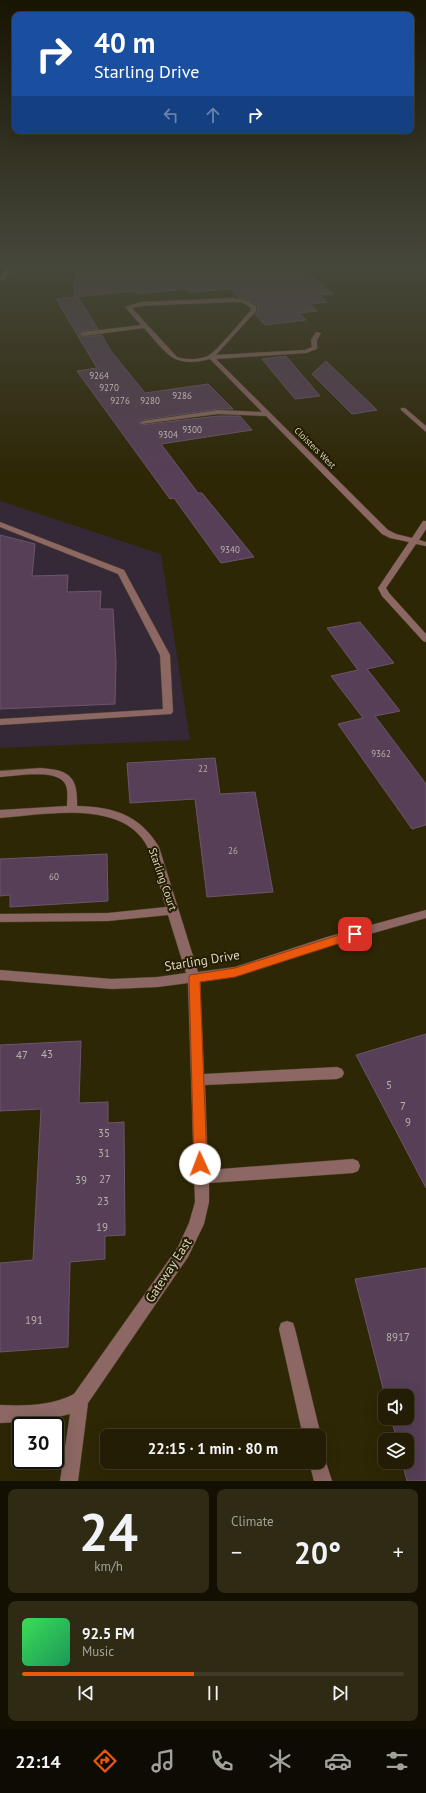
<!DOCTYPE html>
<html lang="en">
<head>
<meta charset="utf-8">
<style>
	body { margin:0; font-family:"PT Sans",sans-serif; background:#2e2a13; color:#f1f3f6; height:100vh; display:flex; flex-direction:column; font-size:15px; white-space:nowrap }
	* { box-sizing:border-box; margin:0 }
	p { font-size:13px; color:#a2a29a }
	.icon { flex:none; width:22px; height:22px; fill:none; stroke:currentColor; stroke-width:2; stroke-linecap:round; stroke-linejoin:round }
	.map { position:relative; height:1481px; overflow:hidden }
	.details { display:flex; flex-direction:column; gap:8px; padding:8px; background:#131002; flex:1 }
	.details>* { flex:none }
	.banner { position:absolute; left:12px; top:12px; width:402px; height:122px; border-radius:8px; box-shadow:0 4px 16px #0002,0 0 0 1px #3f3b26; background:#1a4fa0; color:#fff; overflow:hidden }
	.controls { position:absolute; left:378px; top:1389px; display:grid; gap:8px }
	.controls a { display:grid; place-items:center; width:36px; height:36px; border-radius:8px; background:#221d04; box-shadow:0 4px 16px #0002,0 0 0 1px #3f3b26; font-size:20px }
	.speed { position:absolute; left:12px; top:1417px; display:flex; gap:8px; font-size:20px; font-weight:700; text-align:center }
	.speed>* { display:grid; place-content:center; width:52px; height:52px; border-radius:50%; background:#221d04; box-shadow:0 4px 16px #0002,0 0 0 1px #3f3b26; line-height:1 }
	.speed .limit { border:2px solid #111; border-radius:6px; background:#fff; color:#111 }
	.pin { position:absolute; display:grid; place-items:center; width:34px; height:34px; color:#fff; margin:-17px; border-radius:8px; box-shadow:0 2px 6px #0006 }
	.me { position:absolute; width:44px; margin:-22px; rotate:358deg; stroke-linejoin:round; filter:drop-shadow(0 0 3px #0008) }
	.turn { display:flex; align-items:center; gap:14px; height:84px; padding:0 16px; font-size:18px }
	.turn .icon { width:52px; height:52px; stroke-width:2.5 }
	.turn b { display:block; font-size:28px; line-height:34px }
	.lanes { display:flex; align-items:center; height:38px; padding:0 16px; background:#0003; justify-content:center; gap:20px; direction:ltr }
	.lanes .off { opacity:.35 }
	.big { font-size:30px; font-weight:600; line-height:1.1 }
	.details .tile { flex:1; display:flex; flex-direction:column; justify-content:center; gap:6px; min-width:0; padding:0 14px; border-radius:8px; background:#2e2a13 }
	.details .dial { align-items:center; gap:0 }
	.dial b { font-size:52px; line-height:1 }
	.song { display:flex; align-items:center; gap:12px }
	.cover { width:48px; height:48px; border-radius:6px; background:linear-gradient(135deg,hsl(130 70% 55%),hsl(150 70% 35%)) }
	.played { height:4px; border-radius:2px; background:linear-gradient(90deg,#ea580c 45%,#3f3b26 45%) }
	.keys { display:flex; justify-content:space-around; direction:ltr }
	.heat { display:flex; justify-content:space-between; align-items:center; font-size:22px; direction:ltr }
	.details .tiles { flex:1; display:grid; gap:8px; grid-template-columns:1fr 1fr }
	.tile:last-child { grid-column:span 2 }
	.trip { position:absolute; left:100px; top:1429px; width:226px; height:40px; border-radius:8px; background:#221d04; box-shadow:0 4px 16px #0002,0 0 0 1px #3f3b26; font-weight:600; line-height:40px; text-align:center }
	.menu { display:flex; height:64px; justify-content:space-around; align-items:center; background:#0e0c02; color:#a2a29a }
	.menu .icon { width:28px; height:28px }
	.menu .selected { color:#ea580c }
	.menu b { font-size:18px; color:#f1f3f6 }
	.map>svg:first-child { display:block }
</style>
</head>
<body>
<div class="map">
<svg width="426" height="1481" viewBox="0 0 426 1481">
	<rect width="100%" height="100%" fill="#2e2706"/>
	<polygon fill="#362937" points="0,501 161,554 190,740 0,748"/>
	<g fill="#563f57" stroke="#6c546d">
		<polygon points="113,267 302,267 333,294 320,295 327,302 310,304 317,311 299,313 306,320 265,325 255,314 258,311 257,305 246,299 239,298 231,289 188,292 186,289 137,294 134,291 75,297 74,268"/>
		<polygon points="78,297 98,329 83,331 79,334 83,337 102,335 110,350 145,393 208,384 233,409 218,409 143,420 139,423 140,425 218,416 240,416 252,430 161,444 198,493 202,493 254,557 221,563 174,498 170,499 77,371 97,368 56,299"/>
		<polygon points="286,356 320,396 295,399 262,359"/>
		<polygon points="326,361 377,410 352,414 312,374"/>
		<polygon points="0,535 35,544 32,576 68,575 67,592 101,591 100,609 113,609 116,663 115,704 0,709"/>
		<polygon points="360,622 394,663 367,669 400,711 375,716 426,784 426,825 412,829 338,724 363,718 331,676 358,670 327,628"/>
		<polygon points="215,758 220,794 255,792 273,892 207,897 195,799 130,803 127,763"/>
		<polygon points="107,854 108,901 10,907 10,895 0,896 0,859"/>
		<polygon points="426,1034 426,1188 356,1055"/>
		<polygon points="81,1041 79,1103 108,1102 108,1123 124,1122 125,1235 105,1236 105,1259 70,1262 68,1347 0,1352 0,1263 33,1260 41,1109 0,1111 0,1045"/>
		<polygon points="426,1268 426,1481 407,1481 402,1462 407,1462 407,1440 397,1440 391,1418 407,1418 407,1396 385,1396 355,1279"/>
	</g>
	<g fill="none" stroke-linecap="round" stroke-linejoin="round">
		<defs>
			<g id="minor">
				<polygon points="6,267 12,267 4,280 0,280"/>
				<path d="M233,298L245,300L256,306V311L216,355L305,350L312,347L311,340L316,332L321,333L317,340V349L306,353L216,359L388,530L396,534L412,538L423,521H426V529L419,540L426,542V546L416,544L386,588L389,593L426,634V642L423,641L382,596L378,588L409,542L390,538L382,534L266,416L218,414L141,424L140,423L143,421L218,410L262,412L210,359C172,369 167,353 144,328L83,336L80,334L83,332L141,325L125,307L141,302ZM233,302H242L251,308L250,311C243,319 215,353 208,356C198,360 187,360 177,357L132,308L141,306Z"/>
				<polygon points="401,408 405,408 426,426 426,432 401,410"/>
				<polygon points="0,522 124,570 170,655 173,712 171,714 0,725 0,719 163,709 160,655 118,574 0,527"/>
				<path d="M40,768C69,770 78,776 77,806C113,807 139,814 159,847L198,972L235,967L327,937L426,910V918L328,946L235,977L200,981L204,1074L337,1067L342,1069L344,1073L342,1077L337,1079L205,1085L208,1170L353,1159L358,1161L360,1166L358,1171L353,1173L209,1183V1202L204,1224L188,1257L88,1403L78,1481H60L70,1414L41,1421L0,1423V1405C25,1406 51,1406 74,1394L178,1247L189,1223L195,1202L188,983L158,987L112,989L0,980V970L112,979L158,977L186,973L168,915L108,921L0,922V914L108,913L166,907C160,889 155,864 148,848C124,798 44,815 0,818V810L67,806C67,799 69,788 64,782C54,769 15,776 0,777V771Z"/>
				<polygon points="287,1321 293,1323 295,1329 321,1436 319,1440 319,1436 303,1436 279,1329 281,1323"/>
				<polygon points="319,1454 324,1456 332,1481 314,1481 309,1462 319,1462"/>
			</g>
		</defs>
		<use href="#minor" stroke="#4a4325" stroke-width="1"/>
		<use href="#minor" fill="#8c6763" fill-rule="evenodd"/>
	</g>
	<linearGradient id="sky" x2="0" y2="1"><stop stop-color="#191503"/><stop offset="0.56" stop-color="#46473b"/><stop offset="1" stop-color="#46473b" stop-opacity="0"/></linearGradient>
	<rect width="426" height="474" fill="url(#sky)"/>
	<polygon fill="#ea580c" stroke="#983908" points="355,930 359,931 360,934 359,937 235,977 200,982 207,1164 205,1168 200,1169 196,1168 194,1164 189,978 190,975 235,968"/>
	<g text-anchor="middle" stroke-width="4" stroke-linejoin="round" paint-order="stroke">
		<g font-size="9" fill="#bab1aa">
			<text x="99" y="379">9264</text>
			<text x="109" y="391">9270</text>
			<text x="182" y="399">9286</text>
			<text x="120" y="404">9276</text>
			<text x="150" y="404">9280</text>
			<text x="192" y="433">9300</text>
			<text x="168" y="438">9304</text>
			<text x="230" y="553">9340</text>
			<text x="381" y="757">9362</text>
			<text x="203" y="772">22</text>
			<text x="233" y="854">26</text>
			<text x="54" y="880">60</text>
		</g>
		<g font-size="9" fill="#dbd7c5" stroke="#241d00">
			<text transform="translate(315 448) rotate(45)" y="3">Cloisters West</text>
		</g>
		<g font-size="11" fill="#dbd7c5" stroke="#241d00">
			<text transform="translate(163 879) rotate(71)" y="4">Starling Court</text>
		</g>
		<g font-size="11" fill="#bab1aa">
			<text x="47" y="1058">43</text>
			<text x="22" y="1059">47</text>
			<text x="389" y="1089">5</text>
			<text x="403" y="1110">7</text>
			<text x="408" y="1126">9</text>
			<text x="104" y="1137">35</text>
			<text x="104" y="1157">31</text>
			<text x="105" y="1183">27</text>
			<text x="81" y="1184">39</text>
			<text x="103" y="1205">23</text>
			<text x="102" y="1231">19</text>
			<text x="34" y="1324">191</text>
			<text x="398" y="1341">8917</text>
		</g>
		<g font-size="13" fill="#dbd7c5" stroke="#241d00">
			<text transform="translate(202 960) rotate(-9)" y="5">Starling Drive</text>
			<text transform="translate(168 1270) rotate(-57)" y="5">Gateway East</text>
		</g>
	</g>
</svg>
<div class="controls">
<a><svg class="icon" aria-label="sound" viewBox="0 0 24 24"><path d="M4 9h4l5-4v14l-5-4H4zM17 9q2 3 0 6"/></svg></a>
<a><svg class="icon" aria-label="layers" viewBox="0 0 24 24"><path d="M12 4l9 5-9 5-9-5zM3 14l9 5 9-5"/></svg></a>
</div>
<div class="speed"><div class="limit">30</div></div>
<div class="pin" style="left:355px;top:934px;background:#d93025"><svg class="icon" aria-label="arrive" viewBox="0 0 24 24"><path d="M6 21V4h12l-3 4 3 4H6"/></svg></div>
<svg class="me" style="left:200px;top:1164px" viewBox="-20 -20 40 40"><circle r="19" fill="#fff"/><path d="M0-13L10 11 0 6-10 11z" fill="#ea580c"/></svg>
<div class="trip">22:15 · 1 min · 80 m</div>
<div class="banner">
<div class="turn"><svg class="icon" aria-label="right" viewBox="0 0 24 24"><path d="M7 20v-9h11M14 6l5 5-5 5"/></svg><div><b>40 m</b>Starling Drive</div></div>
<div class="lanes"><svg class="icon off" aria-label="left" viewBox="0 0 24 24"><path d="M17 20v-9H6M10 6l-5 5 5 5"/></svg><svg class="icon off" aria-label="ahead" viewBox="0 0 24 24"><path d="M12 20V5M6 11l6-6 6 6"/></svg><svg class="icon" aria-label="right" viewBox="0 0 24 24"><path d="M7 20v-9h11M14 6l5 5-5 5"/></svg></div>
</div>
</div>
<section class="details">
<div class="tiles">
<div class="tile dial"><b>24</b><p>km/h</p></div>
<div class="tile"><p>Climate</p>
<div class="heat"><a>−</a><b class="big">20°</b><a>+</a></div>
</div>
<div class="tile">
<div class="song"><i class="cover"></i><div><b>92.5 FM</b><p>Music</p></div></div>
<div class="played"></div>
<div class="keys"><svg class="icon" aria-label="previous" viewBox="0 0 24 24"><path d="M18 5L8 12l10 7zM5 5v14"/></svg><svg class="icon" aria-label="pause" viewBox="0 0 24 24"><path d="M8 5v14M16 5v14"/></svg><svg class="icon" aria-label="next" viewBox="0 0 24 24"><path d="M6 5l10 7-10 7zM19 5v14"/></svg></div>
</div>
</div>
</section>
<nav class="menu">
<b>22:14</b>
<svg class="icon selected" aria-label="directions" viewBox="0 0 24 24"><path d="M12 3l9 9-9 9-9-9zM9 14v-3h6M13 9l2 2-2 2"/></svg>
<svg class="icon" aria-label="music" viewBox="0 0 24 24"><path d="M9 18V5l10-2v13"/><circle cx="6" cy="18" r="3"/><circle cx="16" cy="16" r="3"/></svg>
<svg class="icon" aria-label="phone" viewBox="0 0 24 24"><path d="M5 4h4l2 5-3 2q2 4 5 5l2-3 5 2v4C11 20 4 13 5 4z"/></svg>
<svg class="icon" aria-label="climate" viewBox="0 0 24 24"><path d="M12 3v18M4 7l16 10M4 17L20 7"/></svg>
<svg class="icon" aria-label="car" viewBox="0 0 24 24"><path d="M5 17H2v-5l4-1 3-4h7l3 4 3 1v5h-3M9 17h6M6 11h13"/><circle cx="7" cy="17" r="2"/><circle cx="17" cy="17" r="2"/></svg>
<svg class="icon" aria-label="filters" viewBox="0 0 24 24"><path d="M4 7h16M4 17h16"/><circle cx="9" cy="7" r="2"/><circle cx="15" cy="17" r="2"/></svg>
</nav>
</body>
</html>
